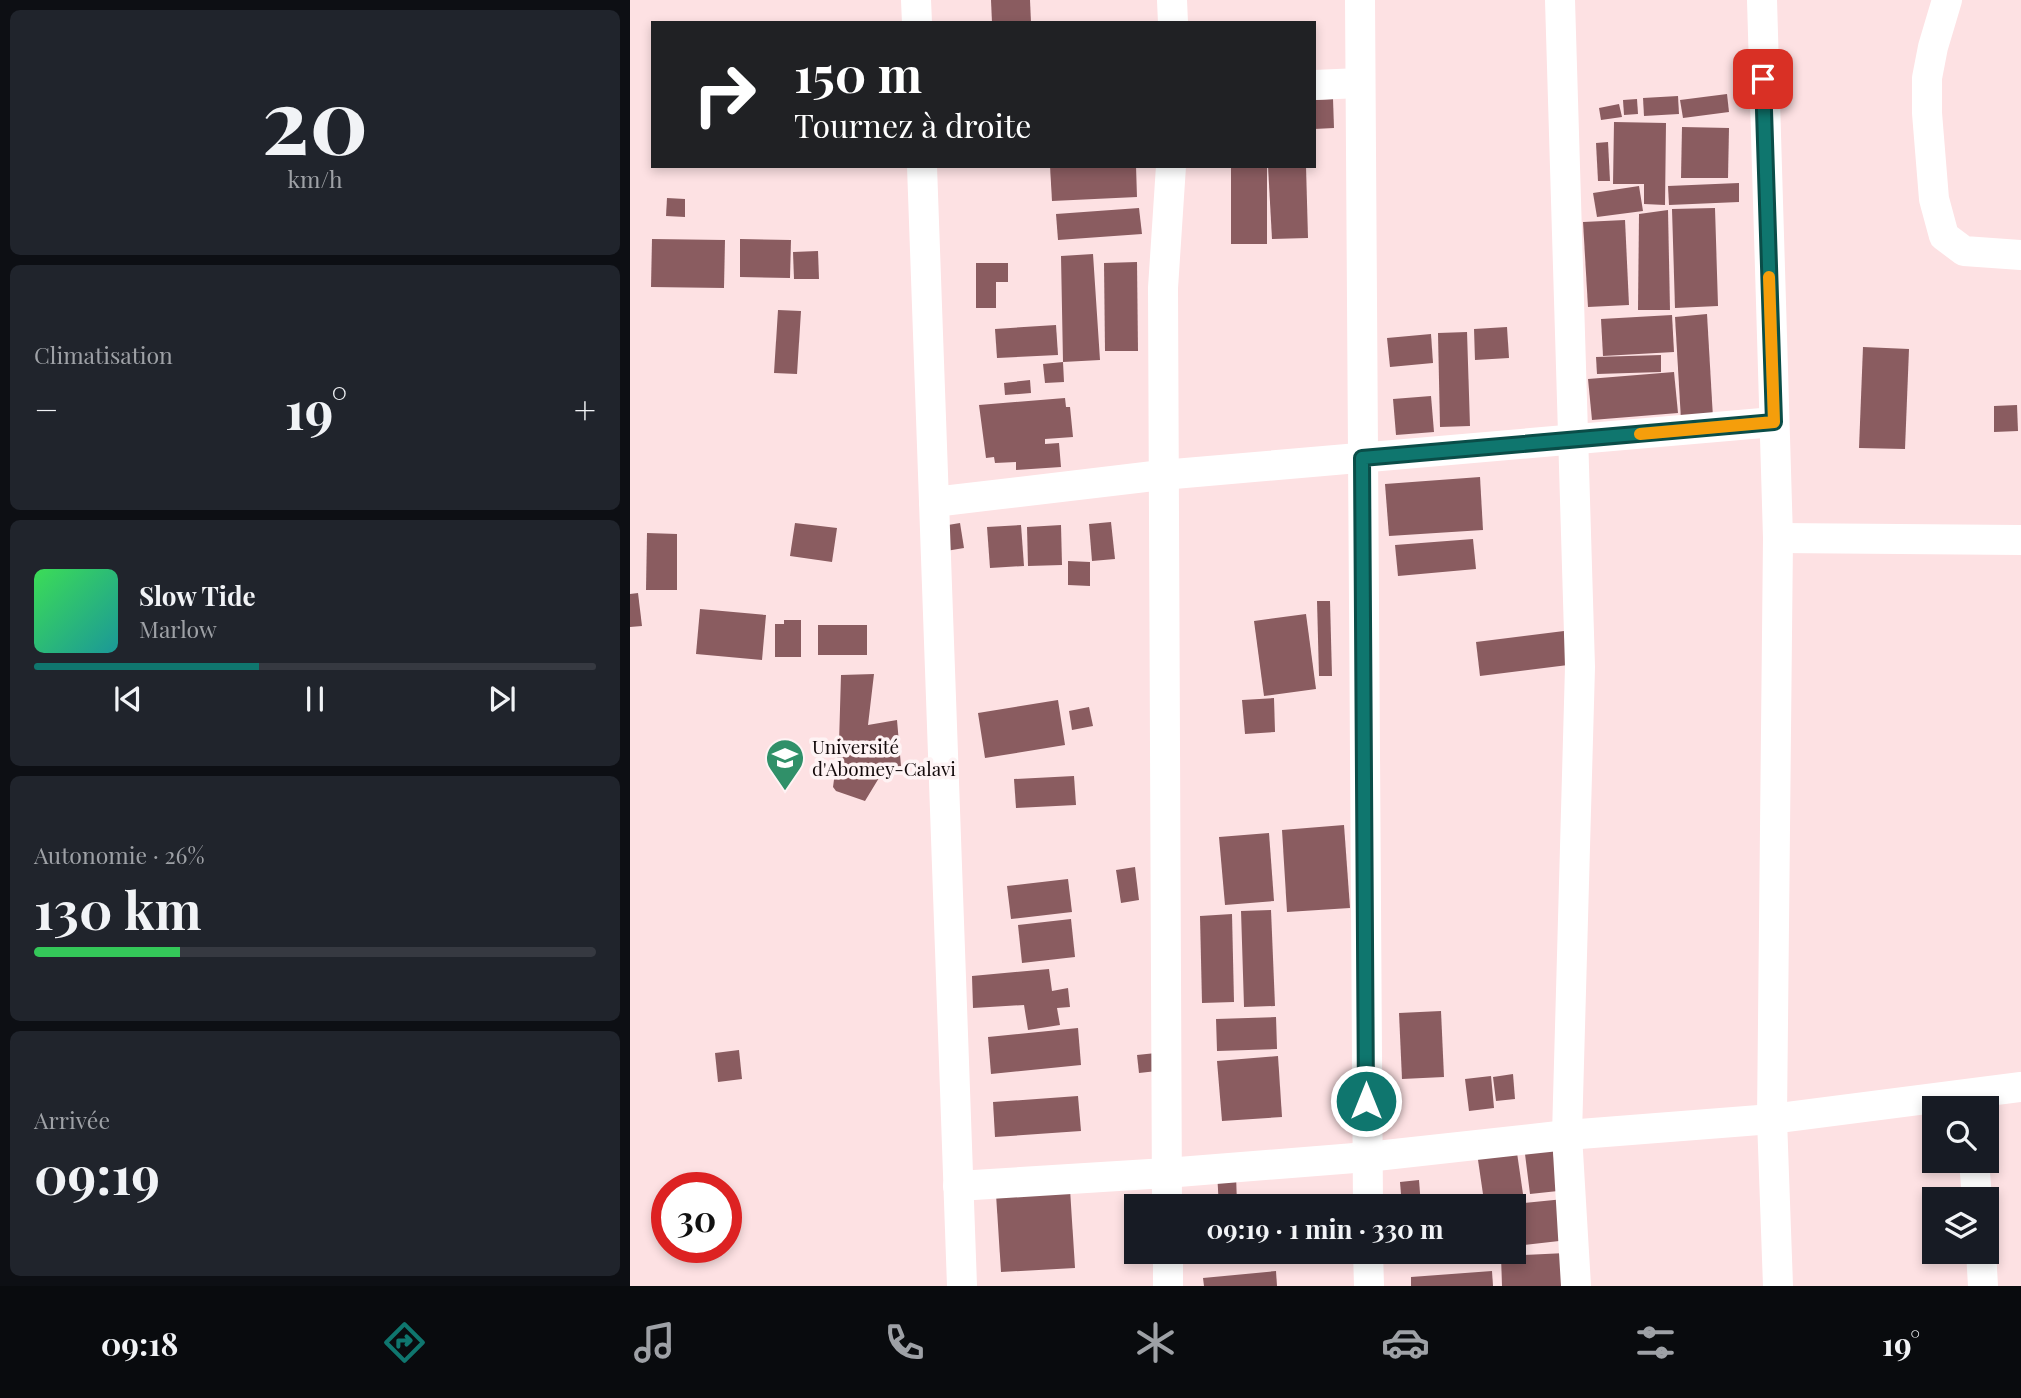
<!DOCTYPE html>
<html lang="fr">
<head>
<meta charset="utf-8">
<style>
	body { margin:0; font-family:"Playfair Display",serif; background:#20242c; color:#f1f3f6; height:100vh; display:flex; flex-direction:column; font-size:26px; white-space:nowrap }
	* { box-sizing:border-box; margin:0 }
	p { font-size:23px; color:#9ea1a6 }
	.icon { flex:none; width:38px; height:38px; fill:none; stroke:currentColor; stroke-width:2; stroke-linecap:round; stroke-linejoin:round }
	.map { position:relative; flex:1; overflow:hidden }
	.sheet { display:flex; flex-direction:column; gap:10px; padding:10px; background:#0d0f14; width:630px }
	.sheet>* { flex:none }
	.hud { position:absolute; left:21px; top:21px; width:665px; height:147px; border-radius:0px; box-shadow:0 4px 10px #0003; background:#202124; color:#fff; overflow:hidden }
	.controls { position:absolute; left:1292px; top:1096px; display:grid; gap:14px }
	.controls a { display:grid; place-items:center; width:77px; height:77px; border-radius:0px; background:#171b24; box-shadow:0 4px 10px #0003; font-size:35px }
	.speed { position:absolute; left:21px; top:1172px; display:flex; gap:14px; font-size:35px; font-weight:700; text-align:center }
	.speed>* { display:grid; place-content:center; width:91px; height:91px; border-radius:50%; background:#171b24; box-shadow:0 4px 10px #0003; line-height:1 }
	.speed .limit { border:10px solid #d22; background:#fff; color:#111 }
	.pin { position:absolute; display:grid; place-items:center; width:60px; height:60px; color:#fff; margin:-30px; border-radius:14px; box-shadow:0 4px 10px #0006 }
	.me { position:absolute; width:77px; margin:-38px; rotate:0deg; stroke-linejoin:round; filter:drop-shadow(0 0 5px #0008) }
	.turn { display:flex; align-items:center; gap:24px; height:147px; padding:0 28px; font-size:32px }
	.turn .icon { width:91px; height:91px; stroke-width:2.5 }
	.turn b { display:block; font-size:49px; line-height:60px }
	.big { font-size:52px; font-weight:700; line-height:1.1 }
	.sheet .card { flex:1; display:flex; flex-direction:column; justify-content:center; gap:10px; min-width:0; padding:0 24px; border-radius:10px; background:#20242c }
	.sheet .dial { align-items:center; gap:0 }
	.dial b { font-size:91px; line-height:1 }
	.song { display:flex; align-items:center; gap:21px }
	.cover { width:84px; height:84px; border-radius:10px; background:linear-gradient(135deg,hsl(130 70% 55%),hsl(180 70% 35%)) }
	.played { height:7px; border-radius:4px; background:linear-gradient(90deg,#0f766e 40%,#363941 40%) }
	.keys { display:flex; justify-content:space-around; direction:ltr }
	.heat { display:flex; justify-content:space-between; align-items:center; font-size:38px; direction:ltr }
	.charge { height:10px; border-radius:5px; background:linear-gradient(90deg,#34c759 26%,#363941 0) }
	.trip { position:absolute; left:494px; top:1194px; width:402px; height:70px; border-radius:0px; background:#171b24; box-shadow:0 4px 10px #0003; font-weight:700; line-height:70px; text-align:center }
	.tab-bar { display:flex; height:112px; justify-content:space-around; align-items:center; background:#090b0e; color:#9ea1a6 }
	.tab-bar .icon { width:49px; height:49px }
	.tab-bar .active { color:#0f766e }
	.tab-bar b { font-size:32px; color:#f1f3f6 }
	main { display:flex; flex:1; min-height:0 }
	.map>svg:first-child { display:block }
</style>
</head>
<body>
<main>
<section class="sheet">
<div class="card dial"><b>20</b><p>km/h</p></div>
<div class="card"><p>Climatisation</p>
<div class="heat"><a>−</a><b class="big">19°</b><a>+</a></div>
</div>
<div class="card">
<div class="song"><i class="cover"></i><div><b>Slow Tide</b><p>Marlow</p></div></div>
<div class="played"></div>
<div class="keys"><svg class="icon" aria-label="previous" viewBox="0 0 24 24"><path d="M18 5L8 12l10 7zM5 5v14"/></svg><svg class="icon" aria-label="pause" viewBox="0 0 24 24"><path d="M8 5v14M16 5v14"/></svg><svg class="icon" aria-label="next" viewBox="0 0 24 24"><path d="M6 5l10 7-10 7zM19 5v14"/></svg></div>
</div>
<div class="card"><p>Autonomie · 26%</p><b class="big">130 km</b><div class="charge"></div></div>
<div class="card"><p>Arrivée</p><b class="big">09:19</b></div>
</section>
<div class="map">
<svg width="1391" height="1286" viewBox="0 0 1391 1286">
	<rect width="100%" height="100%" fill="#fde1e3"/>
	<g fill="#8a5c60">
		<polygon points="361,0 400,0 401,23 362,23"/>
		<polygon points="1097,94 1099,112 1053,118 1050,100"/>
		<polygon points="1048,96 1049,114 1014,116 1013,98"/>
		<polygon points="703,99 704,128 684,129 684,100"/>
		<polygon points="1007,99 1008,114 994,115 993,100"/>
		<polygon points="989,104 992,117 971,120 969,108"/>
		<polygon points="984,122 1036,123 1035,205 1014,204 1014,184 983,184"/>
		<polygon points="1052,127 1099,128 1098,178 1051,178"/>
		<polygon points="978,142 980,181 968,181 966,143"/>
		<polygon points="420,166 506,166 507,197 422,201"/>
		<rect x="601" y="166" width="36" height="78"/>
		<polygon points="638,166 676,166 678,238 642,239"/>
		<polygon points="1109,183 1109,202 1039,205 1038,186"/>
		<polygon points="1009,186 1013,211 967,217 963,193"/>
		<polygon points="37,198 55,199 55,217 36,216"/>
		<polygon points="509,208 512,234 428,240 426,214"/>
		<polygon points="1085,208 1088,306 1045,308 1042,209"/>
		<polygon points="1038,210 1040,310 1008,310 1009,214"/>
		<polygon points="995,220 999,305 958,307 953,222"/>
		<polygon points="22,239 95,240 94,288 21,287"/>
		<polygon points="110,239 161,240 160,278 110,277"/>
		<polygon points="188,251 189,279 164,279 163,252"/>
		<polygon points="463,254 470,360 433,362 434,382 415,383 413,364 433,362 431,256"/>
		<polygon points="507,262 508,351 475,351 474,263"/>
		<polygon points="346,263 378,263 378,282 366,282 366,308 346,308"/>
		<polygon points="148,310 171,311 167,374 144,373"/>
		<polygon points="1077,314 1083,418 1051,420 1045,317"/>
		<polygon points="1042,315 1044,352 973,356 971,319"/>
		<polygon points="426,325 428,355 367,358 365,329"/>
		<polygon points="877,327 879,358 845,360 844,329"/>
		<polygon points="837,332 840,426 810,427 808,333"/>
		<polygon points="801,334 803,363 760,367 757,338"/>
		<polygon points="1233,347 1279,349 1275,449 1229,448"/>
		<polygon points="1031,355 1031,372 967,374 966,357"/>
		<polygon points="1044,372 1048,413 962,420 958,379"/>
		<polygon points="400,380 401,393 375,395 374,383"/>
		<polygon points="801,396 804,432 766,435 763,399"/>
		<polygon points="435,398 436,407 440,407 443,437 415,439 415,444 429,443 431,467 386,470 386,462 365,463 364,457 356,458 349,405"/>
		<polygon points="1387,405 1388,431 1364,432 1364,406"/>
		<polygon points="850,477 853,530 759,536 755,484"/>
		<polygon points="481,522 485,559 462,561 459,524"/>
		<polygon points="165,523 207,528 202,562 160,556"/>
		<polygon points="330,523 334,548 316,551 312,526"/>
		<polygon points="391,525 394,566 360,568 357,527"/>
		<polygon points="431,525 432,565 398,566 397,527"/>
		<polygon points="17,533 47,534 47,590 16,590"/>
		<polygon points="843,539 846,569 768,576 765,545"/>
		<polygon points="438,561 460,562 460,586 438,585"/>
		<polygon points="8,593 12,626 0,627 0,594"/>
		<polygon points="687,601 700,601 702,676 689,676"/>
		<polygon points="70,609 136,615 132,660 66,654"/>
		<polygon points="676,614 686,689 634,696 624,621"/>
		<polygon points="154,620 171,620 171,657 145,657 145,624 154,624"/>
		<rect x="188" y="625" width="49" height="30"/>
		<polygon points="934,631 938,665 850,676 846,642"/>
		<polygon points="244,674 238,725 267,720 271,766 255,768 235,801 206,791 203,787 209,743 211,675"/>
		<polygon points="644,698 645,732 615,734 612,700"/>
		<polygon points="428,700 435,745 355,758 348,713"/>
		<polygon points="459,707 463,726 442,730 439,711"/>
		<polygon points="444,776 446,805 386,808 384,779"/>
		<polygon points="714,825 720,908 657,912 652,830"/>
		<polygon points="639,833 644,901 595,905 589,837"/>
		<polygon points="505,867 509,900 491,903 486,870"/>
		<polygon points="438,879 442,912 381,919 377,886"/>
		<polygon points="641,910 645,1006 614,1007 611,911"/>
		<polygon points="602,914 604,1002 572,1003 570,916"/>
		<polygon points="441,919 445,957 392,963 388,925"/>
		<polygon points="419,969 422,991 438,988 440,1007 427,1008 430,1025 398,1030 394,1005 343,1008 342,976"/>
		<polygon points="811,1011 814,1077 772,1079 769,1013"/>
		<polygon points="646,1017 647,1049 587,1051 586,1019"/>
		<polygon points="448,1028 451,1065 361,1074 358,1037"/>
		<polygon points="109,1050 112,1079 88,1082 85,1053"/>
		<polygon points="526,1053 527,1071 509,1073 507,1055"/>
		<polygon points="648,1056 652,1117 592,1121 587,1061"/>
		<polygon points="883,1074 885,1099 866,1101 863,1077"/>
		<polygon points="861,1076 864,1108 839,1111 835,1079"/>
		<polygon points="448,1096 451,1131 365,1137 363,1102"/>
		<polygon points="886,1146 893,1194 854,1201 847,1153"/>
		<polygon points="923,1150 928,1191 900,1194 895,1154"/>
		<polygon points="587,1173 606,1173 607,1206 589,1206"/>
		<polygon points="789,1180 791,1206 772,1206 770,1182"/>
		<polygon points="440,1189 445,1268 371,1272 366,1194"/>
		<polygon points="848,1198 849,1206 800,1206 799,1200"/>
		<polygon points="934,1199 938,1240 884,1246 884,1204"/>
		<polygon points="611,1251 670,1251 670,1259 612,1263"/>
		<polygon points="936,1253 937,1286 872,1286 871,1256"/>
		<polygon points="646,1271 647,1286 574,1286 573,1278"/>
		<polygon points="862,1271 863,1286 781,1286 781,1277"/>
	</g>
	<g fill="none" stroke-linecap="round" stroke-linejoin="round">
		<g stroke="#fff" stroke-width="30">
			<polyline points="286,0 287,23"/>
			<polyline points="542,0 543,23"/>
			<polyline points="730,0 738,1206"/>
			<polyline points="930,0 950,667 937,1135 946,1286"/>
			<polyline points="1132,0 1148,538 1142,1119 1148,1286"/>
			<polyline points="1317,0 1303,47 1297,78 1297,113 1304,199 1314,236 1334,251 1391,255"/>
			<polyline points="684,85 730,83"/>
			<polyline points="292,166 332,1286"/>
			<polyline points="304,502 532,475 1144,422"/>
			<polyline points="1148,538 1391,540"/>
			<polyline points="1344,1160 1347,1199"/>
			<polyline points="328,1186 536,1173 737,1157 937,1135 1142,1119 1391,1087"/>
			<polyline points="537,1206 533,288 541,166"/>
			<polyline points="538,1251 538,1286"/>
			<polyline points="738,1251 739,1286"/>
			<polyline points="1351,1251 1353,1286"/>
		</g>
	</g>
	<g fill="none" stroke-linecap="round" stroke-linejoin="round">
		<defs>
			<polyline id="route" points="736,1101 732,458 1144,422 1133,79"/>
		</defs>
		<use href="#route" stroke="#0a4d48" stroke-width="18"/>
		<use href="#route" stroke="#0f766e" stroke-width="12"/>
		<polyline stroke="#f59e0b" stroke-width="12" points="1010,434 1144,422 1139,277"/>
	</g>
	<defs>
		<symbol id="university-pin" viewBox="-11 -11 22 30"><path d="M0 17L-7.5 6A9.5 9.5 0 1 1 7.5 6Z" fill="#309069" stroke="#fef3f4"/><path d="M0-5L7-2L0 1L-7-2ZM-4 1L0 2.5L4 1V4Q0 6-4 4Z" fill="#fff"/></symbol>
	</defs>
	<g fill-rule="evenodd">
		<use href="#university-pin" x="133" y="736" width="44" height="60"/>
	</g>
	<g text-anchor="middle" stroke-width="7" stroke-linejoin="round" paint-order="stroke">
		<g font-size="19" fill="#12090a" stroke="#fef3f4" text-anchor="start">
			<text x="182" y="754">Université<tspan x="182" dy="22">d'Abomey-Calavi</tspan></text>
		</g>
	</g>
</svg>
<div class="controls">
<a><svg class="icon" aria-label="search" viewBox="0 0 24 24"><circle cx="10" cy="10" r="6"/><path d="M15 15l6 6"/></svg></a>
<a><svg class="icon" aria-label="layers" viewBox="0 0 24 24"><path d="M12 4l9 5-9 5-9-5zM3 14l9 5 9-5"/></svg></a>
</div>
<div class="speed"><div class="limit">30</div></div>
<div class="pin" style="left:1133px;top:79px;background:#d93025"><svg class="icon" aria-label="arrive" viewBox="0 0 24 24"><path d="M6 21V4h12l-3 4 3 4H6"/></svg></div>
<svg class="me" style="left:736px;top:1101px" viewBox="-20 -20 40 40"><circle r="17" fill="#0f766e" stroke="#fff" stroke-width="3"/><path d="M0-11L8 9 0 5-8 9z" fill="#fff"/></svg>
<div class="trip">09:19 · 1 min · 330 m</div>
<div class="hud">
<div class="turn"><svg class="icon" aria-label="right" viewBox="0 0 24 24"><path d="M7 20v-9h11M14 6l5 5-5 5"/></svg><div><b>150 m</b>Tournez à droite</div></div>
</div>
</div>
</main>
<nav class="tab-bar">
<b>09:18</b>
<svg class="icon active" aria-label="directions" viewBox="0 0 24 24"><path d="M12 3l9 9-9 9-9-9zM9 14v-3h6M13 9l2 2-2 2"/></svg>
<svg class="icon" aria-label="music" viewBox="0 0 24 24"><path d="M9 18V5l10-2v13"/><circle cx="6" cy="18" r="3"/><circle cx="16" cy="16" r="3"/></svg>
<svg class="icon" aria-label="phone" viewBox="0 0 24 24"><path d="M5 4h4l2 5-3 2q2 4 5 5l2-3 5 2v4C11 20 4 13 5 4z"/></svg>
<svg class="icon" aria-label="climate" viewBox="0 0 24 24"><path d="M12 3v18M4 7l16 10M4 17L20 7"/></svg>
<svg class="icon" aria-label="car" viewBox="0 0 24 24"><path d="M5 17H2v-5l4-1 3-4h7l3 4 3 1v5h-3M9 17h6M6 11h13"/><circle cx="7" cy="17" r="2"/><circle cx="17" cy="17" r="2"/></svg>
<svg class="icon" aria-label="filters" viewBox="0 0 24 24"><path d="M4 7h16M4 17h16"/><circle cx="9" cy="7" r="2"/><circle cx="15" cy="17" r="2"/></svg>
<b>19°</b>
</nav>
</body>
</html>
